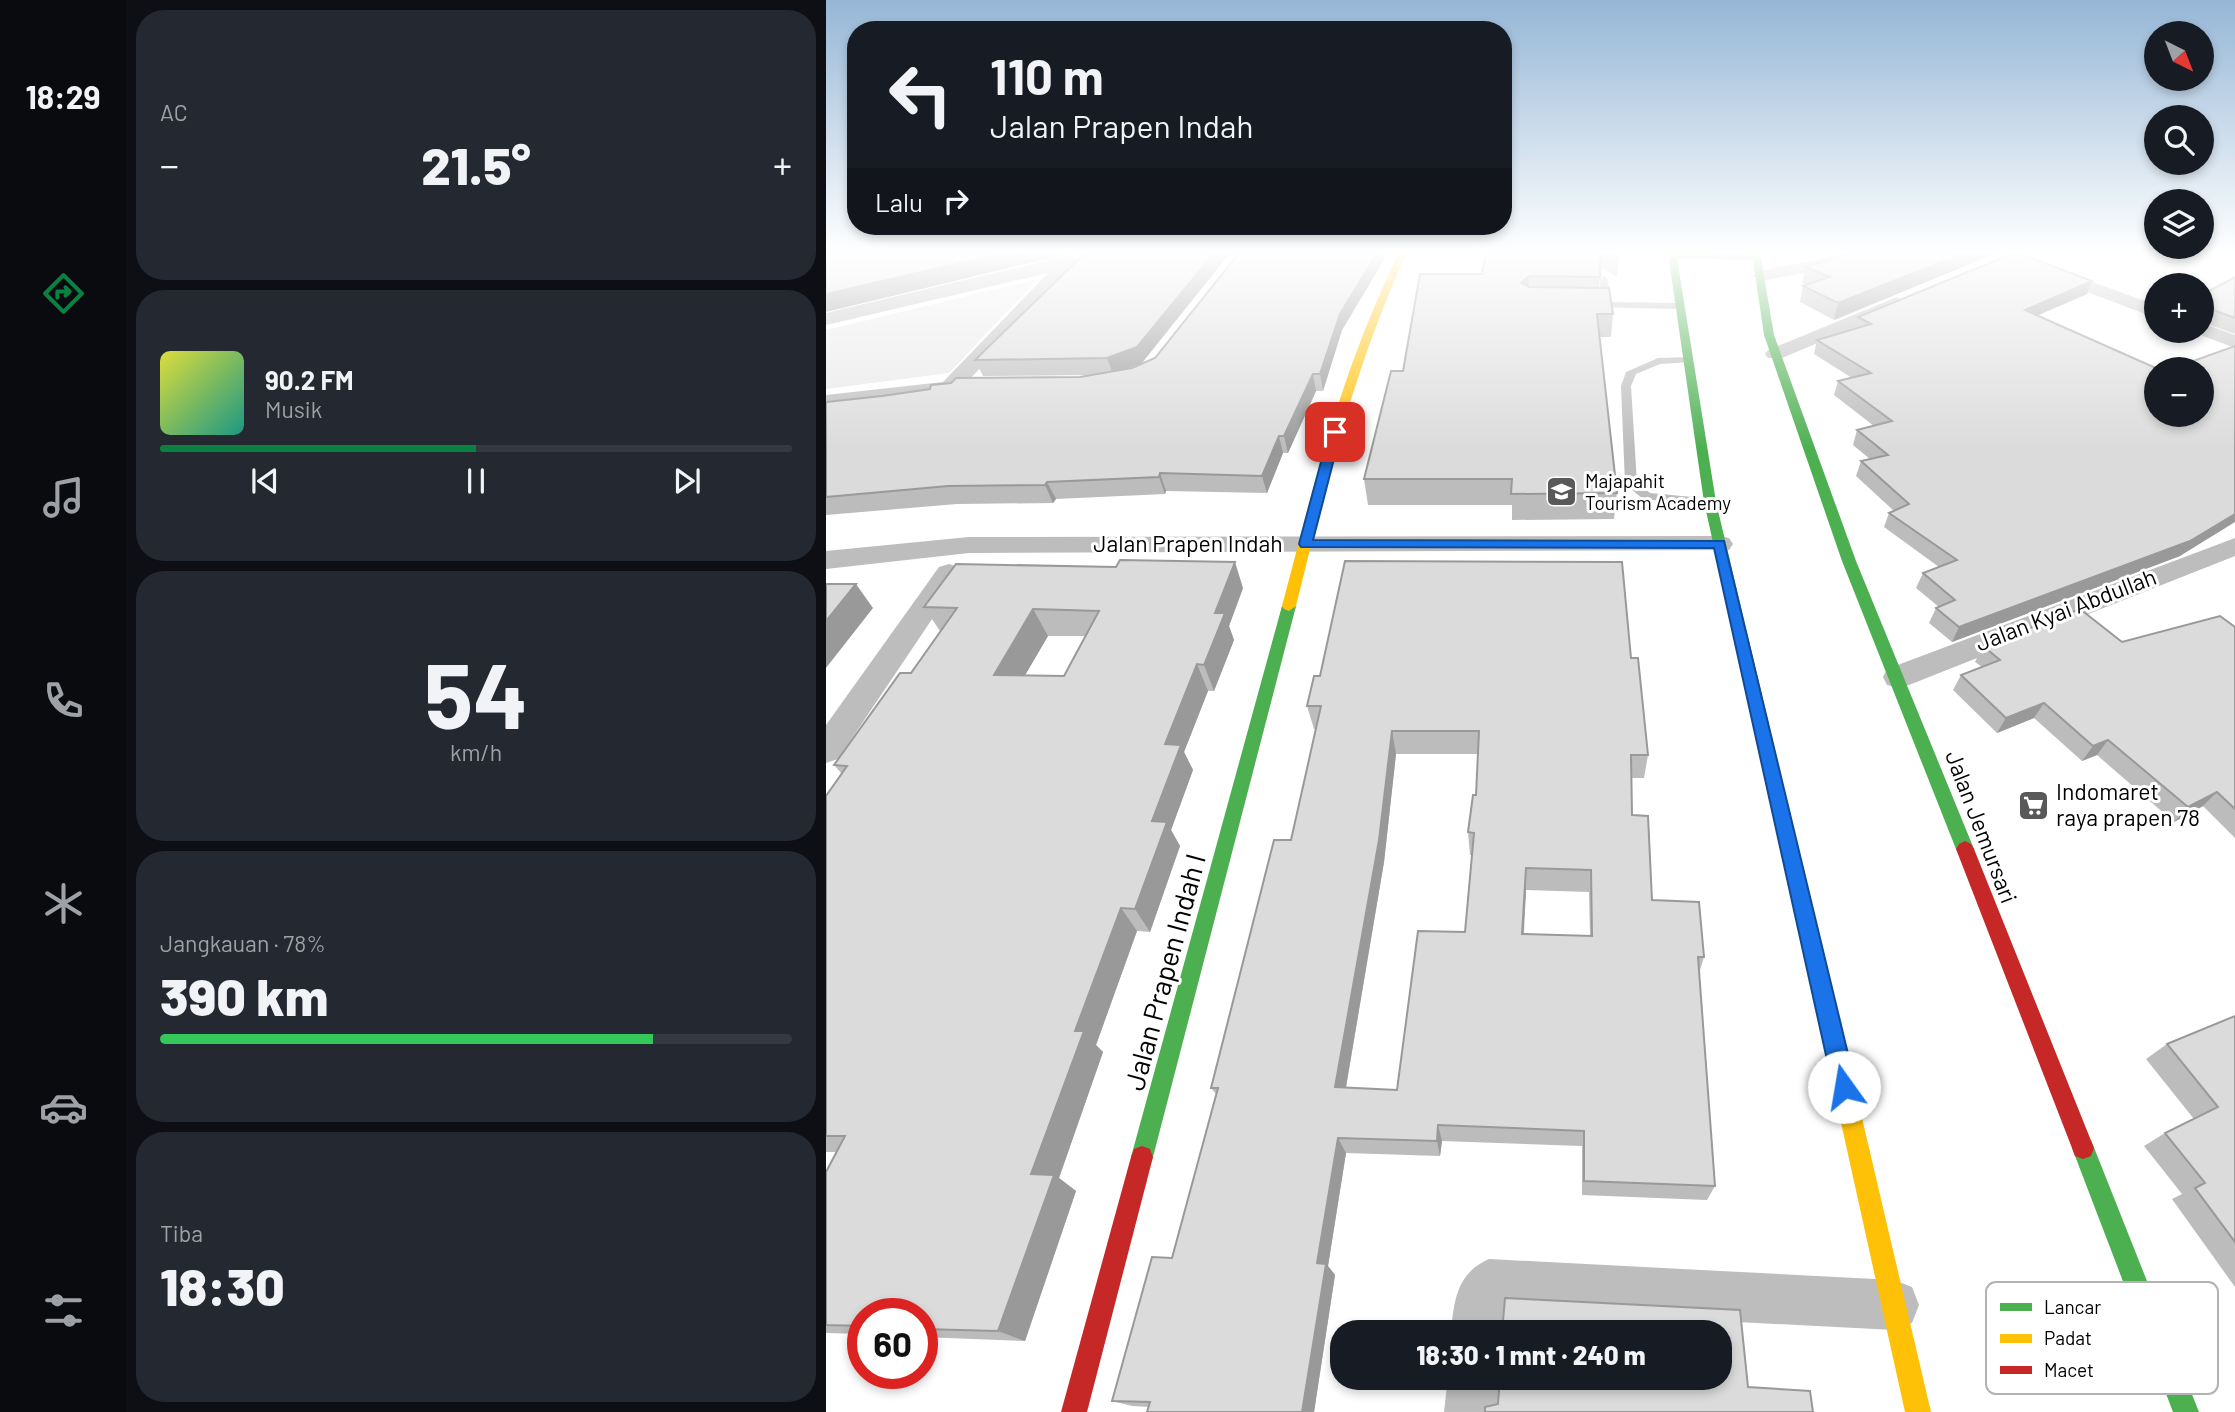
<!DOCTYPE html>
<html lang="id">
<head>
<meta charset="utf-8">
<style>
	body { margin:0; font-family:Barlow,sans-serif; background:#242831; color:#f1f3f6; height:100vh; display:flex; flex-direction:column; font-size:26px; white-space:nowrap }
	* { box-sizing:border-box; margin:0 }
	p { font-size:23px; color:#9ea1a6 }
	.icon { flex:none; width:38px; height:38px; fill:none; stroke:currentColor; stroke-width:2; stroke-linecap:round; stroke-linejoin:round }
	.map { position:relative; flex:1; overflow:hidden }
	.sheet { display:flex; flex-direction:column; gap:10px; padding:10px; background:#0d0f14; width:700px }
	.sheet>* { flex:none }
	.hud { position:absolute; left:21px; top:21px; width:665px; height:214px; border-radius:28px; box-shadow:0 4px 10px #0003; background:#171b24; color:#f1f3f6; overflow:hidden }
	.needle { width:46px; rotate:138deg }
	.tools { position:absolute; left:1318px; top:21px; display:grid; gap:14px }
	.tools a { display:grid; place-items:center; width:70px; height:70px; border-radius:50%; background:#171b24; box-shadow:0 4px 10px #0003; font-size:35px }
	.speed { position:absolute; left:21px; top:1298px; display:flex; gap:14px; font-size:35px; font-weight:700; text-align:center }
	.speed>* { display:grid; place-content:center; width:91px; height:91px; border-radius:50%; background:#171b24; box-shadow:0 4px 10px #0003; line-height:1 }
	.speed .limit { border:10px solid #d22; background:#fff; color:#111 }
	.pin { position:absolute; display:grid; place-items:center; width:60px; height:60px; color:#fff; margin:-30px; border-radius:14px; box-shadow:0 4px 10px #0006 }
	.me { position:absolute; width:77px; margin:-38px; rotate:347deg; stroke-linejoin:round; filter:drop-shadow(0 0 5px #0008) }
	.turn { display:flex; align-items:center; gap:24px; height:147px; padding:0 28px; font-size:32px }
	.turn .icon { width:91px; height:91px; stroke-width:2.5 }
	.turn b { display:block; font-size:49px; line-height:60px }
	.then { display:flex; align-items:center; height:66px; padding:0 28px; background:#0003; gap:14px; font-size:26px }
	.big { font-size:52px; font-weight:800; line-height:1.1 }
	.sheet .tile { flex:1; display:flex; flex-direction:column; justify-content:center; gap:10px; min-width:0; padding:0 24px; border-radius:28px; background:#242831 }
	.sheet .dial { align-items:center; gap:0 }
	.dial b { font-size:91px; line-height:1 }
	.song { display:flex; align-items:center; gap:21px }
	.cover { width:84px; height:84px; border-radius:10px; background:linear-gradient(135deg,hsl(60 70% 55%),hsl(170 70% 35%)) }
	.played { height:7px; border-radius:4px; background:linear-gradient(90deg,#0b8043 50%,#363941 50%) }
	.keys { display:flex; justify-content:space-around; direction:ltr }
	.heat { display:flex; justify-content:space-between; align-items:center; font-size:38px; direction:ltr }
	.charge { height:10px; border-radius:5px; background:linear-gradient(90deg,#34c759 78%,#363941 0) }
	.trip { position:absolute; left:504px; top:1320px; width:402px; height:70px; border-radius:28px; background:#171b24; box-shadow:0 4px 10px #0003; font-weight:800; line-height:70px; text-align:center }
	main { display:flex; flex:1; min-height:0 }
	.tab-bar { display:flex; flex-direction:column; width:126px; justify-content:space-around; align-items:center; background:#090b0e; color:#9ea1a6 }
	.tab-bar .icon { width:49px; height:49px }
	.tab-bar .on { color:#0b8043 }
	.tab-bar b { font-size:32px; color:#f1f3f6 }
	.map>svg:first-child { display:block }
</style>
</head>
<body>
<main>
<nav class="tab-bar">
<b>18:29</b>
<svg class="icon on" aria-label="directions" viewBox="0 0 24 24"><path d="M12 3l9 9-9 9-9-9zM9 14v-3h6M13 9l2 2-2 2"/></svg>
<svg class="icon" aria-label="music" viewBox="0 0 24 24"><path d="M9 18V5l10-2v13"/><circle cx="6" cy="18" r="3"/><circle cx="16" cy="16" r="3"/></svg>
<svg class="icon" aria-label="phone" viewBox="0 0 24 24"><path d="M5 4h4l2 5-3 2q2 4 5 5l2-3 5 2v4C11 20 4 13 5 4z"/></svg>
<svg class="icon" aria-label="climate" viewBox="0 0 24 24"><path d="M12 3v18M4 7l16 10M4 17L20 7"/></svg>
<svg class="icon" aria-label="car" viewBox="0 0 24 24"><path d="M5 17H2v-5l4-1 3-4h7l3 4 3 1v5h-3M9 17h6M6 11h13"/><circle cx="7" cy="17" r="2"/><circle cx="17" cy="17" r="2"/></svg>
<svg class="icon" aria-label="filters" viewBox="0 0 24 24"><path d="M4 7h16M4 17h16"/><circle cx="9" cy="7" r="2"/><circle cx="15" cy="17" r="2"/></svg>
</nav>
<section class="sheet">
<div class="tile"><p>AC</p>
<div class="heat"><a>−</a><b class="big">21.5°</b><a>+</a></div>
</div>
<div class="tile">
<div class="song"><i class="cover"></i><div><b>90.2 FM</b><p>Musik</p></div></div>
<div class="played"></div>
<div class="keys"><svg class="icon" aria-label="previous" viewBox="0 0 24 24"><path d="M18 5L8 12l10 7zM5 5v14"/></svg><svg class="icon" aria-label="pause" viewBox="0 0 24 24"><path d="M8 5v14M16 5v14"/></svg><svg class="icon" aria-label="next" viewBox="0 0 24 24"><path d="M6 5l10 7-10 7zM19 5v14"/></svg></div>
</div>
<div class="tile dial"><b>54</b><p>km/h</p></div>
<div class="tile"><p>Jangkauan · 78%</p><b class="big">390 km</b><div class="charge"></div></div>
<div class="tile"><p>Tiba</p><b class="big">18:30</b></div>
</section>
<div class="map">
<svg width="1409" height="1412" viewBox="0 0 1409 1412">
	<rect width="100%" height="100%" fill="#fff"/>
	<polygon fill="#e8e8e8" points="212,279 123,373 0,389 0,330"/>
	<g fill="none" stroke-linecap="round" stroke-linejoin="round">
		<g fill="#bdbdbd" fill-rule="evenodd">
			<polygon points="778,276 782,279 784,302 853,303 858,306 853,309 762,307 762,303 775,302 774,279"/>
			<polygon points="862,357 866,358 866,362 834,364 810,374 805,386 811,483 824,493 888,499 888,505 884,506 817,499 799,484 795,386 800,372 832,358"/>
		</g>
		<g fill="#bdbdbd" fill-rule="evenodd">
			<polygon points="1022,253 1048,253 1045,257 1011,267 935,281 926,276 935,271"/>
			<polygon points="244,255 253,260 248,267 142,381 149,386 146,391 0,409 0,395 117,382 222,273 0,325 0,313"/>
			<polygon points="1225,267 1330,305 1330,318 1219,276 1216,272"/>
			<polygon points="1071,297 1080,303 1078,307 956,358 942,358 939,354 942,350"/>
			<polygon points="1376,323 1409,335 1409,348 1369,333 1367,331 1376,331"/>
			<polygon points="894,536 903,538 907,544 903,550 143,553 0,569 0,551 143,537"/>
			<polygon points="1409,538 1409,556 1083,685 1072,688 1061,685 1057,677 1061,669"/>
			<polygon points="123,564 133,567 137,573 12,759 0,763 0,725 113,567"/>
			<path d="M663,1259L1068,1280L1086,1287L1093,1305L1086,1323L1068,1330L678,1310L677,1332H625C628,1300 631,1273 663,1259Z"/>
			<polygon points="622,1377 674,1377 672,1412 618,1412"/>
		</g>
		<g fill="#4caf50" fill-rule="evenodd">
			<polygon points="842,253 926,255 926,253 934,253 948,335 1030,561 1148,849 1145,854 1139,857 1133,854 1130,849 1016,561 938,335 927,260 851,258 890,502 923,641 916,646 909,641 878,502"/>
			<polygon points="463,601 470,606 327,1157 324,1165 316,1168 308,1165 305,1157 456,606"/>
			<polygon points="1257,1137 1265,1140 1373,1412 1347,1412 1246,1148 1249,1140"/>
		</g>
		<g fill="#ffc107" fill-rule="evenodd">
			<path d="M573,253H581C528,366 500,485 470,606L463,611L458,609L456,606C488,485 517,365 573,253Z"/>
			<polygon points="991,960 998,962 1001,969 1105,1412 1079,1412 981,969 984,962"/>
		</g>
		<g fill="#c62828" fill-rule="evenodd">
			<polygon points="916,636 923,641 1001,969 998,976 991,978 984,976 981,969 909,641"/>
			<polygon points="1139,841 1145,844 1148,849 1268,1148 1265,1156 1257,1159 1249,1156 1246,1148 1130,849 1133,844"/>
			<polygon points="316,1146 324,1149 327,1157 261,1412 235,1412 305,1157 308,1149"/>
		</g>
	</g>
	<g fill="#bcbcbc" fill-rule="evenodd">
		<polygon points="259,253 316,363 301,369 306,368 329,358 413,253 562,253 516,330 497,391 490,391 462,453 457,453 441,493 340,491 339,494 230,499 227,503 131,504 0,515 0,402 254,377 268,375 157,376 149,360"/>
		<polygon points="660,253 793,253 791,277 775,268 773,288 787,314 785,337 773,337 791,493 788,519 686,520 686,505 542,505 538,479 577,371 656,274"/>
		<polygon points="1023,253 1169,253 1168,254 1008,320 974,302 977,286 980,285 976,283 980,267"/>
		<polygon points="1409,277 1409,334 1376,322 1376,295"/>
		<polygon points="1266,281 1261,294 1212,315 1354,556 1126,642 1103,623 1110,608 1113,607 1090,588 1097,573 1113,567 1058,527 1063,513 1068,511 1030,476 1035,461 1044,459 1027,445 1031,430 1048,426 1008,395 1012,381 1026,378 988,354 991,340 1028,329 1032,317"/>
		<path d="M417,588L403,626L408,640L388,691H382L358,752L367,770L345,830L354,846L324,932L311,931L270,1045L277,1052L233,1178L250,1191L199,1341L96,1337V1314H37V1334L0,1333V1172L10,1152H0V796L16,774L8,765L85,673L114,631L98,607ZM222,636H259L238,676L199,675Z"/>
		<polygon points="1409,627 1409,838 1377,806 1348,822 1271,755 1256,761 1208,718 1171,733 1127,690 1135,675 1156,667 1149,662 1157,646 1296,642"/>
		<path d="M805,658L822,755L818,778H805L806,815L826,900L878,957L873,973L889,1186L881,1200L756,1195V1146L616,1141L614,1156L520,1153L502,1266L509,1275L488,1412H321L323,1407L306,1406L286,1401L346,1258L390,1094L385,1088L465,840L490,729H488L481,706ZM570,754H652L650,795L642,832L644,855H646L639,932L571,1090L520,1088L558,862ZM700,890L763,892L764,936L698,934Z"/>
		<polygon points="1409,1016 1409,1287 1346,1199 1356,1194 1318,1146 1339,1133 1368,1119 1320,1059 1341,1044"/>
	</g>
	<g fill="#999">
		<polygon points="177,253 245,253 0,312 0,294"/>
		<polygon points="388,253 404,253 316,363 287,374 281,358"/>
		<polygon points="551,253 562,253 516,330 497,391 494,374 514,314"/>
		<polygon points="776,253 775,275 773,277 773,256"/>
		<polygon points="1138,253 1169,253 1168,254 1008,320 1012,303"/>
		<polygon points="703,276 703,299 695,283"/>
		<polygon points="1266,281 1261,294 1194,323 1199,310"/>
		<polygon points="487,374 490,391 462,453 458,436"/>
		<polygon points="453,436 457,453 441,493 436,476"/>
		<polygon points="334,473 340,491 339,494 333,477"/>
		<polygon points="221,482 230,499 227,503 219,485"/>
		<polygon points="1409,514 1409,522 1354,556 1126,642 1133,627"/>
		<polygon points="409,562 417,588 403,626 408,640 388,691 378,665 389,613"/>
		<polygon points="30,584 47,608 0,668 0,621"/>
		<polygon points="207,609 222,636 184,701 168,675"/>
		<polygon points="371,664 382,691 358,752 367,770 345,830 354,846 324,932 309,909 339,744"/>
		<polygon points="1218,703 1208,718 1171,733 1180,718"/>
		<polygon points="566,731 570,754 558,862 517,1104 509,1087"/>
		<polygon points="1282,740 1271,755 1256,761 1267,746"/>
		<polygon points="1391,792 1377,806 1348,822 1362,807"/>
		<polygon points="700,868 700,890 696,954 696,934"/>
		<polygon points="295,908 311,931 270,1045 277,1052 233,1178 250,1191 199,1341 172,1331 205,1174 249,1031"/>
		<polygon points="612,1125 616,1141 614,1156 611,1141"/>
		<polygon points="512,1138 520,1153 502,1266 509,1275 488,1412 476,1412 491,1263"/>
	</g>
	<g fill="#dbdbdb" stroke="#999" stroke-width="2" fill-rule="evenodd">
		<polygon points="0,253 177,253 0,294"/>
		<polygon points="259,253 388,253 311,347 281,358 149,360"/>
		<polygon points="413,253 551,253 514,314 494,374 487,374 458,436 453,436 436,476 334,473 333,477 221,482 219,485 122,486 0,497 0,402 56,396 104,389 105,385 125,383 130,378 254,377 306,368 329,358"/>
		<polygon points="660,253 776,253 773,256 774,277 703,276 695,283 703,287 783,288 787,314 771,314 791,493 685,494 686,479 538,479 565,371 577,371 594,274 656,274"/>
		<polygon points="1023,253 1138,253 1012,303 977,286 1004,277 980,267"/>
		<polygon points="1188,253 1192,253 1266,281 1199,310 1332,369 1330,369 1330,415 1376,415 1376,369 1345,369 1409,346 1409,514 1364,541 1133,627 1110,608 1129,600 1097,573 1131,560 1063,513 1083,504 1035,461 1062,455 1031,430 1066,421 1012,381 1045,373 991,340 1045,324 1032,317"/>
		<polygon points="1409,277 1409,318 1376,306 1376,295"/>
		<path d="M294,560L409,562L389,613H399L378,665L371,664L339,744L355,745L326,821L341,822L309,909L295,908L249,1031H258L205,1174L228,1175L172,1331L96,1329V1314H37V1326L0,1325V1172L19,1136H0V796L21,766L8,765L74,673H85L131,608L98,607L130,564L290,567ZM207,609L273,611L238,676L168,675Z"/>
		<path d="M519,561L796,562L805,658H812L822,755H805L806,815L822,816L826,900L873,902L878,957H872L889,1186L758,1181V1131L612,1125L611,1141L512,1138L491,1263L500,1264L476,1412H321L324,1402L286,1401L326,1257L346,1258L392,1088H385L448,840H465L495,706H481L488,676H494ZM566,731H653L650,795H647L642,832L648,833L639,932L592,931L571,1090L509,1087L553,840ZM700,868L765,870L766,936L696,934Z"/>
		<polygon points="0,584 30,584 0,621"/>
		<polygon points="1254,609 1296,642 1394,616 1409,627 1409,809 1391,792 1362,807 1282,740 1267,746 1218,703 1180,718 1135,675 1174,660 1157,646"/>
		<polygon points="1409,1016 1409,1242 1369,1188 1379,1183 1339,1133 1392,1107 1341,1044"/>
		<polygon points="679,1298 914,1310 922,1387 984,1391 987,1412 659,1412 659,1407 672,1404 674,1377 894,1377 894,1332 663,1332 664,1322 677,1321"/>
	</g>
	<linearGradient id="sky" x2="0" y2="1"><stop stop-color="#95b6d6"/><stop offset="0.56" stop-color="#fff"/><stop offset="1" stop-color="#fff" stop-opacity="0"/></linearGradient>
	<rect width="1409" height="450" fill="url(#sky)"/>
	<polygon fill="#1a73e8" stroke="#114b97" stroke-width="2" points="509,428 515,432 487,540 898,541 1030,1087 1026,1095 1018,1098 1011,1095 1007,1087 888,548 475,547 473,544 503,432"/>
	<defs>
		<symbol id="university-square" viewBox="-11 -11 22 22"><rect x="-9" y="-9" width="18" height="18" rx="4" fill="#595959" stroke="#fff"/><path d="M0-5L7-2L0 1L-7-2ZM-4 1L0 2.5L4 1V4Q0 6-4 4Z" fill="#fff"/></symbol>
		<symbol id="supermarket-square" viewBox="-11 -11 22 22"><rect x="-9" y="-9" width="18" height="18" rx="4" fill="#595959" stroke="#fff"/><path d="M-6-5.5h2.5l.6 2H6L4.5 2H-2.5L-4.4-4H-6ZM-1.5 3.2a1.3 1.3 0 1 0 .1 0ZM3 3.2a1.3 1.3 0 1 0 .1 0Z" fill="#fff"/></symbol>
	</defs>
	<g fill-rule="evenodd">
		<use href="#university-square" x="718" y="474" width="35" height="35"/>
		<use href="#supermarket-square" x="1190" y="788" width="35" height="35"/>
	</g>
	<g text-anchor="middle" stroke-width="6" stroke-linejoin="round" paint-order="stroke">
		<g font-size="19" fill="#000" stroke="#fff" text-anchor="start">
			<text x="759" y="488">Majapahit<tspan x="759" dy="22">Tourism Academy</tspan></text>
		</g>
		<g font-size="23" fill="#000" stroke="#fff">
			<text x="362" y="552">Jalan Prapen Indah</text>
			<text transform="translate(1240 610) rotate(-21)" y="8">Jalan Kyai Abdullah</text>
			<text transform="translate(1155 827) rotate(69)" y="8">Jalan Jemursari</text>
		</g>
		<g font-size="23" fill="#000" stroke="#fff" text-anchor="start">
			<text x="1230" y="800">Indomaret<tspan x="1230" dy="26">raya prapen 78</tspan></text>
		</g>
		<g font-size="28" fill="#000" stroke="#fff">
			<text transform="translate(339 972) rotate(-75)" y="10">Jalan Prapen Indah I</text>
		</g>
	</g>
	<rect x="1160" y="1282" width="232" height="112" rx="10" fill="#fff" stroke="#b2b2b2" stroke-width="2"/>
	<rect x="1174" y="1303" width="32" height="8" fill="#4caf50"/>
	<rect x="1174" y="1334" width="32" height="9" fill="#ffc107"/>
	<rect x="1174" y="1366" width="32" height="8" fill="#c62828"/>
	<g font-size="19" fill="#000">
		<text x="1218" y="1314">Lancar</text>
		<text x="1218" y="1345">Padat</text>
		<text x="1218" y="1377">Macet</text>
	</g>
</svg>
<div class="tools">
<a><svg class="needle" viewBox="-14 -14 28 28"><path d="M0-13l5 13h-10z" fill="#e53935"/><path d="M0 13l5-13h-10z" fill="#9ea1a6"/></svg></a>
<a><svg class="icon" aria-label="search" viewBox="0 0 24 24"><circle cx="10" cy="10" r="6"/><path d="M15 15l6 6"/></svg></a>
<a><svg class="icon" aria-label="layers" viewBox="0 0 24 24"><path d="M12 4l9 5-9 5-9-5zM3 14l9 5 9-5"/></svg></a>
<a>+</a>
<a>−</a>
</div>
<div class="speed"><div class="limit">60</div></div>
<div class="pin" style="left:509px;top:432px;background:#d93025"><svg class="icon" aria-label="arrive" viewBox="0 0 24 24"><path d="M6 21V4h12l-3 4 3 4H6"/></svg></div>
<svg class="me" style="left:1018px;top:1087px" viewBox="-20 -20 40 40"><circle r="19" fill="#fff"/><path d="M0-13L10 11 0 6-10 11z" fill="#1a73e8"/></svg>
<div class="trip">18:30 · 1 mnt · 240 m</div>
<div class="hud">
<div class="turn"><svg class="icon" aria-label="left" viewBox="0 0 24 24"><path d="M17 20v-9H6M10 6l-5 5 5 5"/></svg><div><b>110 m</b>Jalan Prapen Indah</div></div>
<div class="then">Lalu<svg class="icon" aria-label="right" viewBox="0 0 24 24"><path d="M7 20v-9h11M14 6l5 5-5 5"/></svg></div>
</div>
</div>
</main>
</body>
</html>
